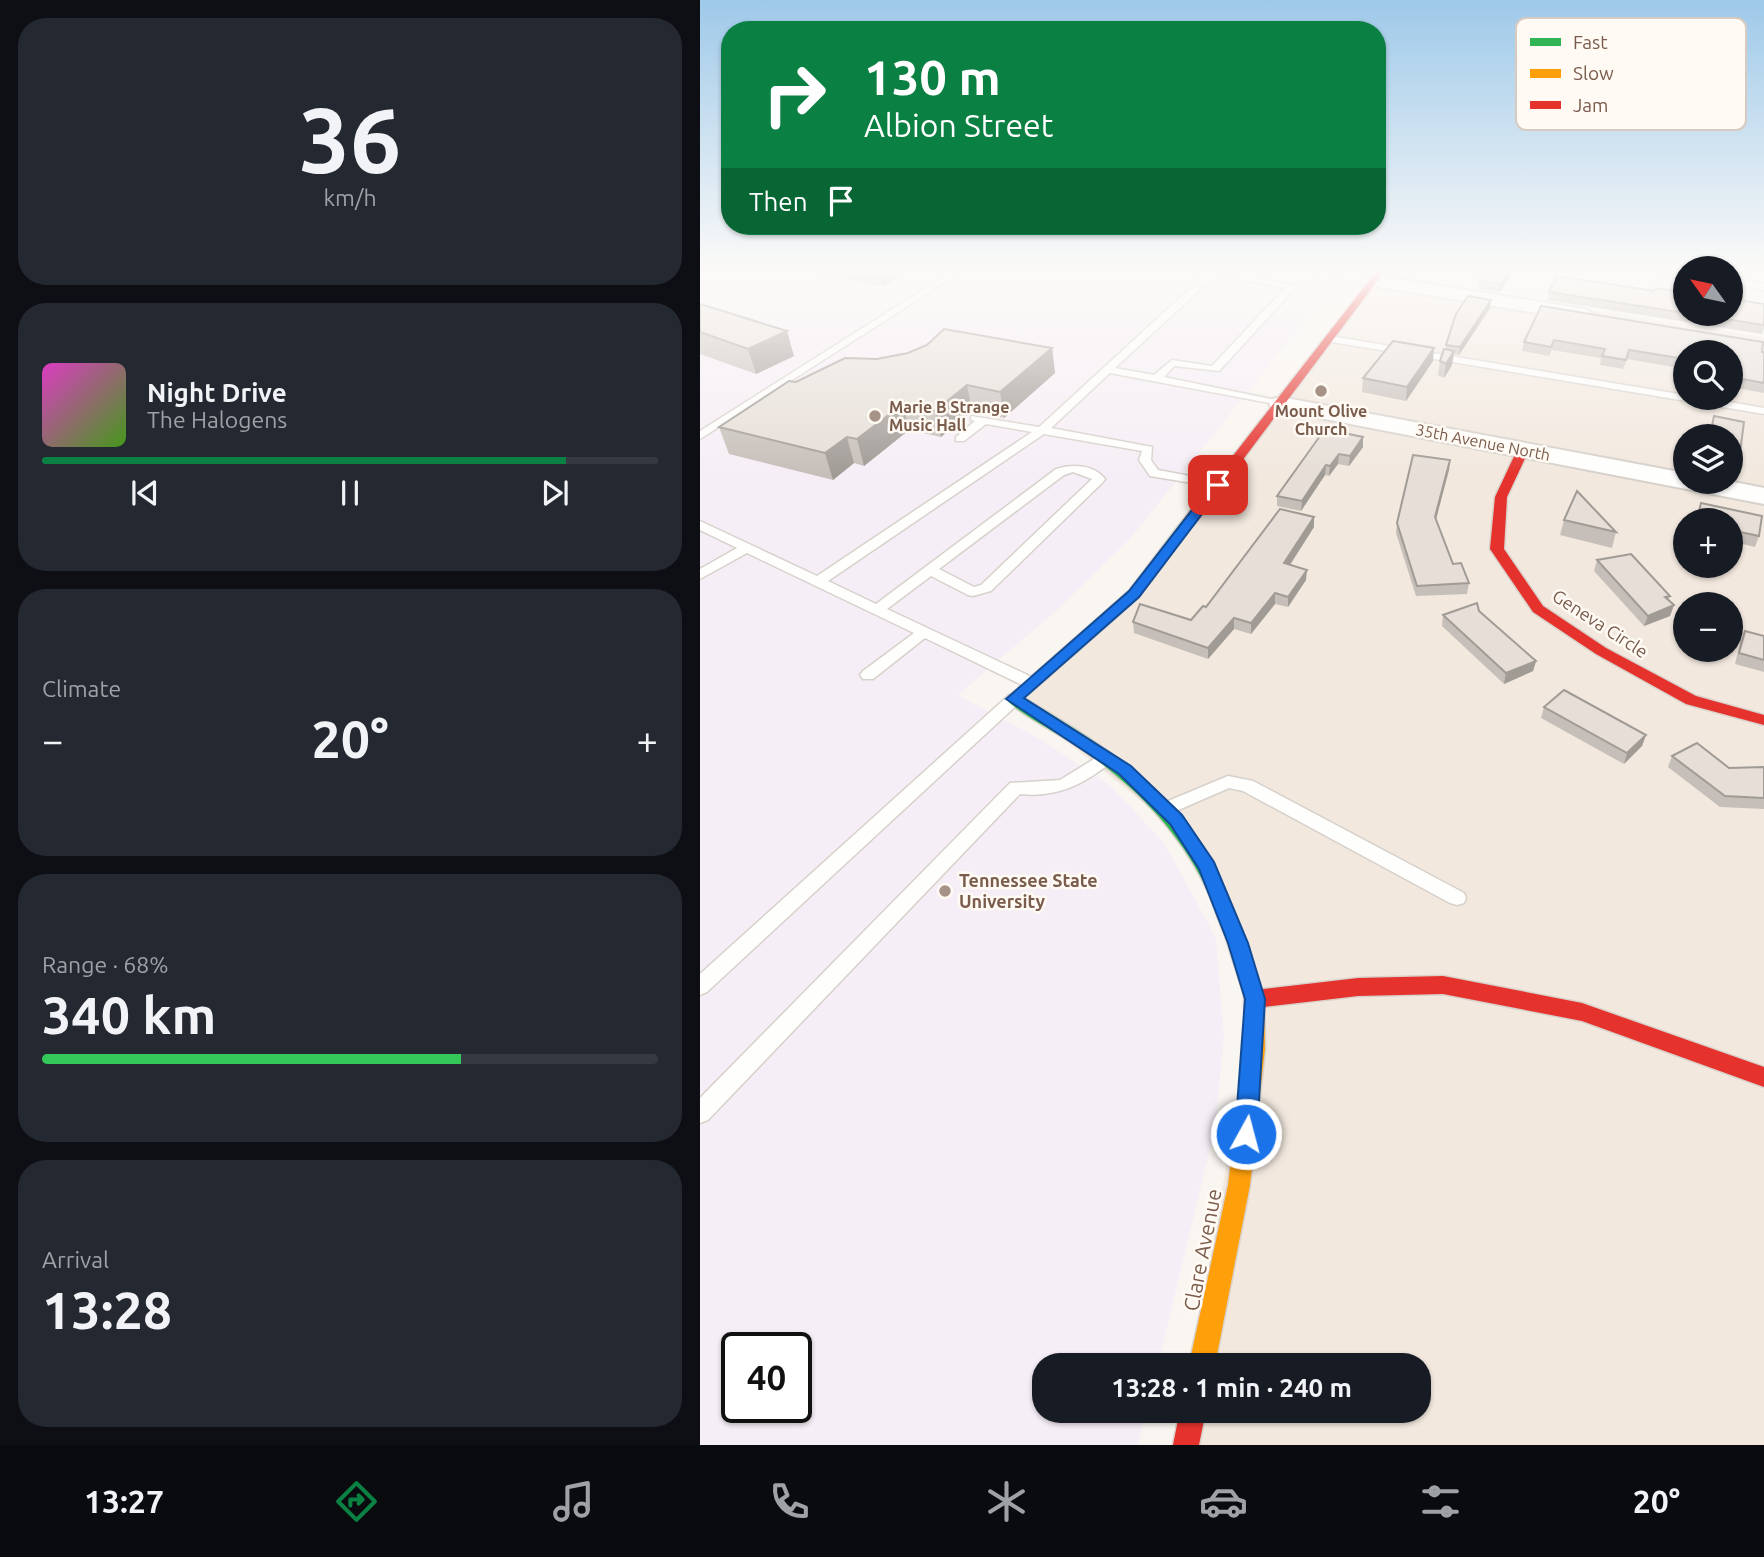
<!DOCTYPE html>
<html lang="en">
<head>
<meta charset="utf-8">
<style>
	body { margin:0; font-family:Ubuntu,sans-serif; background:#242831; color:#f1f3f6; height:100vh; display:flex; flex-direction:column; font-size:26px; white-space:nowrap }
	* { box-sizing:border-box; margin:0 }
	p { font-size:23px; color:#9ea1a6 }
	.icon { flex:none; width:38px; height:38px; fill:none; stroke:currentColor; stroke-width:2; stroke-linecap:round; stroke-linejoin:round }
	.map { position:relative; flex:1; overflow:hidden }
	.panel { display:flex; flex-direction:column; gap:18px; padding:18px; background:#0d0f14; width:700px }
	.panel>* { flex:none }
	.banner { position:absolute; left:21px; top:21px; width:665px; height:214px; border-radius:28px; box-shadow:0 2px 5px #0004; background:#0b8043; color:#fff; overflow:hidden }
	.needle { width:46px; rotate:303deg }
	.fabs { position:absolute; left:973px; top:256px; display:grid; gap:14px }
	.fabs a { display:grid; place-items:center; width:70px; height:70px; border-radius:50%; background:#171b24; box-shadow:0 2px 5px #0004; font-size:35px }
	.speed { position:absolute; left:21px; top:1332px; display:flex; gap:14px; font-size:35px; font-weight:700; text-align:center }
	.speed>* { display:grid; place-content:center; width:91px; height:91px; border-radius:50%; background:#171b24; box-shadow:0 2px 5px #0004; line-height:1 }
	.speed .limit { border:4px solid #111; border-radius:10px; background:#fff; color:#111 }
	.pin { position:absolute; display:grid; place-items:center; width:60px; height:60px; color:#fff; margin:-30px; border-radius:14px; box-shadow:0 4px 10px #0006 }
	.me { position:absolute; width:77px; margin:-38px; rotate:7deg; stroke-linejoin:round; filter:drop-shadow(0 0 5px #0008) }
	.turn { display:flex; align-items:center; gap:24px; height:147px; padding:0 28px; font-size:32px }
	.turn .icon { width:91px; height:91px; stroke-width:2.5 }
	.turn b { display:block; font-size:49px; line-height:60px }
	.then { display:flex; align-items:center; height:66px; padding:0 28px; background:#0003; gap:14px; font-size:26px }
	.big { font-size:52px; font-weight:700; line-height:1.1 }
	.panel .card { flex:1; display:flex; flex-direction:column; justify-content:center; gap:10px; min-width:0; padding:0 24px; border-radius:28px; background:#242831 }
	.panel .dial { align-items:center; gap:0 }
	.dial b { font-size:91px; line-height:1 }
	.song { display:flex; align-items:center; gap:21px }
	.cover { width:84px; height:84px; border-radius:10px; background:linear-gradient(135deg,hsl(310 70% 55%),hsl(100 70% 35%)) }
	.played { height:7px; border-radius:4px; background:linear-gradient(90deg,#0b8043 85%,#363941 85%) }
	.keys { display:flex; justify-content:space-around; direction:ltr }
	.heat { display:flex; justify-content:space-between; align-items:center; font-size:38px; direction:ltr }
	.charge { height:10px; border-radius:5px; background:linear-gradient(90deg,#34c759 68%,#363941 0) }
	.trip { position:absolute; left:332px; top:1353px; width:399px; height:70px; border-radius:28px; background:#171b24; box-shadow:0 2px 5px #0004; font-weight:700; line-height:70px; text-align:center }
	.menu { display:flex; height:112px; justify-content:space-around; align-items:center; background:#090b0e; color:#9ea1a6 }
	.menu .icon { width:49px; height:49px }
	.menu .selected { color:#0b8043 }
	.menu b { font-size:32px; color:#f1f3f6 }
	main { display:flex; flex:1; min-height:0 }
	.map>svg:first-child { display:block }
</style>
</head>
<body>
<main>
<section class="panel">
<div class="card dial"><b>36</b><p>km/h</p></div>
<div class="card">
<div class="song"><i class="cover"></i><div><b>Night Drive</b><p>The Halogens</p></div></div>
<div class="played"></div>
<div class="keys"><svg class="icon" aria-label="previous" viewBox="0 0 24 24"><path d="M18 5L8 12l10 7zM5 5v14"/></svg><svg class="icon" aria-label="pause" viewBox="0 0 24 24"><path d="M8 5v14M16 5v14"/></svg><svg class="icon" aria-label="next" viewBox="0 0 24 24"><path d="M6 5l10 7-10 7zM19 5v14"/></svg></div>
</div>
<div class="card"><p>Climate</p>
<div class="heat"><a>−</a><b class="big">20°</b><a>+</a></div>
</div>
<div class="card"><p>Range · 68%</p><b class="big">340 km</b><div class="charge"></div></div>
<div class="card"><p>Arrival</p><b class="big">13:28</b></div>
</section>
<div class="map">
<svg width="1064" height="1445" viewBox="0 0 1064 1445">
	<rect width="100%" height="100%" fill="#f9f5f0"/>
	<path fill="#f2e8de" fill-rule="evenodd" d="M677,276L1064,337V1445H478L484,1411L719,1410V1365H492L555,999L491,841L314,699L434,594ZM985,352H1031V397H985ZM985,436H1031V481H985ZM985,520H1031V565H985ZM985,604H1031V649H985Z"/>
	<path fill="#f6eef6" fill-rule="evenodd" d="M0,272H644L430,539L356,611L258,695L340,739L411,786L465,844L516,938L524,1037L515,1128L458,1365H345V1410L446,1411L438,1445H0ZM37,1348H96V1407H37Z"/>
	<g fill="none" stroke-linecap="round" stroke-linejoin="round">
		<defs>
			<g id="lane">
				<polygon points="251,272 261,272 0,439 0,431"/>
				<path d="M508,272H529L597,286L519,371L474,366L464,377L581,401L586,404L585,406L410,373L351,428L452,447L451,460L458,470L522,482V488L450,476L439,460L442,451L344,434L128,581L176,604L356,469C372,464 394,464 405,479L403,482L291,591L273,596L268,595L231,576L187,609L336,679L339,683L336,687H326L225,638L173,679H163L160,675L163,671L214,633L47,553L0,579V569L37,548L0,530V521L117,576L332,432L286,424L264,441H256V437L275,421L271,420V416L339,427ZM516,275L585,288L512,366L472,360L454,375L415,368ZM373,472L392,479L281,585L274,587L239,569L364,475Z"/>
				<polygon points="609,272 629,272 678,281 673,284 613,275"/>
				<polygon points="954,272 985,273 985,279 958,275"/>
				<polygon points="1031,279 1064,284 1064,290 1031,285"/>
				<polygon points="630,336 985,395 985,397 1001,397 1064,408 1064,414 626,341 626,337"/>
				<polygon points="314,694 319,695 322,699 319,703 7,992 0,995 0,974 309,695"/>
				<path d="M407,751L415,757L413,761C384,784 358,798 320,794L8,1120L0,1123V1098L310,783L360,780Z"/>
				<polygon points="528,776 553,781 764,893 766,898 764,903 757,905 750,903 543,791 529,788 467,815 461,814 458,809 461,804"/>
			</g>
			<g id="street">
				<polygon points="673,275 885,309 895,315 885,321 666,285 663,281"/>
				<polygon points="581,397 985,473 985,481 1029,481 1064,488 1064,504 573,409 569,404 573,399"/>
			</g>
			<path id="fast" d="M488,519L494,523L439,597L324,698C391,738 460,779 502,846C518,872 530,900 541,929L539,935L532,937L525,935C517,918 513,901 505,885C477,829 437,789 387,753C369,739 317,713 306,699L429,591L483,520Z"/>
			<polygon id="slow" points="532,921 539,923 541,929 564,995 565,1049 550,1185 515,1365 489,1365 528,1185 545,1049 544,995 523,929 525,923"/>
			<g id="jam">
				<polygon points="676,272 684,272 493,526 483,526 483,520"/>
				<polygon points="823,447 829,450 807,497 804,549 843,606 906,648 996,696 1064,715 1064,725 986,704 896,654 833,612 790,549 795,497 817,450"/>
				<polygon points="743,976 882,1003 1064,1067 1064,1087 882,1021 743,994 658,996 555,1008 548,1005 545,999 548,993 555,990 658,978"/>
				<polygon points="480,1410 506,1410 499,1445 473,1445"/>
			</g>
		</defs>
		<use href="#lane" stroke="#d7d1cb" stroke-width="3"/>
		<use href="#street" stroke="#d7d1cb" stroke-width="4"/>
		<use href="#fast" stroke="#d9d2cb" stroke-width="3"/>
		<use href="#slow" stroke="#d9d2cb" stroke-width="3"/>
		<use href="#jam" stroke="#d9d2cb" stroke-width="3"/>
		<use href="#lane" fill="#fefefd" fill-rule="evenodd"/>
		<use href="#street" fill="#fefefd" fill-rule="evenodd"/>
		<use href="#fast" fill="#30b455" fill-rule="evenodd"/>
		<use href="#slow" fill="#ff9f0a" fill-rule="evenodd"/>
		<use href="#jam" fill="#e5322d" fill-rule="evenodd"/>
	</g>
	<g fill="#c6bfb9">
		<polygon points="118,272 205,272 183,286 118,274"/>
		<polygon points="813,272 800,292 777,289 779,280"/>
		<polygon points="954,291 1064,304 1064,328 1062,334 847,300 849,292"/>
		<polygon points="791,300 790,308 759,355 754,354 752,365 744,378 738,375 740,361 746,349 746,345"/>
		<polygon points="0,304 94,356 56,374 0,354"/>
		<polygon points="841,306 1064,352 1064,393 1031,387 1031,352 985,352 985,369 927,359 923,369 900,365 901,358 852,350 849,356 822,351 824,342"/>
		<polygon points="352,348 355,373 304,418 272,411 241,437 209,430 164,466 154,463 133,480 29,454 19,427 177,359"/>
		<polygon points="733,361 706,401 662,392 663,378"/>
		<polygon points="1014,416 1044,422 1040,453 1036,464 1031,462 1031,436 1008,436"/>
		<polygon points="625,429 663,447 649,466 638,464 629,476 625,475 601,511 577,506 577,496"/>
		<polygon points="750,460 736,519 753,564 769,583 767,594 716,596 696,533 697,523"/>
		<polygon points="1001,503 1062,516 1059,536 1055,547 1031,541 1031,520 996,520"/>
		<polygon points="864,520 916,532 912,548 860,535"/>
		<polygon points="614,527 590,565 606,580 588,607 575,604 551,634 534,629 508,659 434,633 433,622 491,620"/>
		<polygon points="897,560 970,596 969,600 974,605 970,616 944,626 894,571"/>
		<polygon points="743,615 836,661 833,671 804,684 742,626"/>
		<polygon points="1045,631 1064,636 1064,672 1035,664 1040,642"/>
		<polygon points="844,707 946,735 942,746 924,764 841,718"/>
		<polygon points="972,756 1029,768 1064,767 1064,809 1020,807 968,767"/>
	</g>
	<g fill="#a19b96">
		<polygon points="180,272 205,272 183,286"/>
		<polygon points="809,272 813,272 800,292 801,284"/>
		<polygon points="791,300 790,308 759,355 760,347"/>
		<polygon points="87,331 94,356 56,374 48,349"/>
		<polygon points="352,348 355,373 304,418 300,392"/>
		<polygon points="734,348 733,361 706,401 707,387"/>
		<polygon points="754,351 752,365 744,378 746,364"/>
		<polygon points="267,385 272,411 241,437 235,411"/>
		<polygon points="203,404 209,430 164,466 157,439"/>
		<polygon points="147,437 154,463 133,480 125,453"/>
		<polygon points="663,437 663,447 649,466 650,456"/>
		<polygon points="639,454 638,464 629,476 630,466"/>
		<polygon points="750,460 749,470 734,527 735,517"/>
		<polygon points="626,465 625,475 601,511 602,501"/>
		<polygon points="614,517 614,527 584,574 584,563"/>
		<polygon points="607,570 606,580 588,607 588,597"/>
		<polygon points="575,593 575,604 551,634 551,623"/>
		<polygon points="974,605 970,616 944,626 948,616"/>
		<polygon points="534,618 534,629 508,659 508,648"/>
		<polygon points="836,661 833,671 804,684 806,673"/>
		<polygon points="946,735 942,746 924,764 927,753"/>
	</g>
	<g fill="#e6ded7" stroke="#a19b96" stroke-width="2">
		<polygon points="785,272 809,272 801,284 779,280"/>
		<polygon points="857,276 954,291 955,288 985,292 985,313 849,292"/>
		<polygon points="768,296 791,300 760,347 746,345 756,314"/>
		<polygon points="1031,299 1064,304 1064,325 986,313 1031,313"/>
		<polygon points="0,304 87,331 48,349 0,332"/>
		<polygon points="841,306 1063,342 1062,352 1064,352 1064,383 1031,377 1031,352 985,352 985,359 929,350 926,360 902,356 905,349 854,340 851,347 824,342"/>
		<polygon points="244,329 352,348 300,392 267,385 235,411 203,404 157,439 147,437 125,453 19,427 89,381 96,382 145,358 177,359 208,353 227,345"/>
		<polygon points="693,341 734,348 707,387 663,378"/>
		<polygon points="744,349 754,351 746,364 740,361"/>
		<polygon points="1014,416 1044,422 1040,453 1031,452 1031,436 1010,436"/>
		<polygon points="625,429 663,437 650,456 639,454 630,466 626,465 602,501 577,496"/>
		<polygon points="713,455 750,460 735,517 753,564 761,563 769,583 717,586 697,523"/>
		<polygon points="877,491 916,532 864,520"/>
		<polygon points="1001,503 1062,516 1059,536 1031,530 1031,520 997,520"/>
		<polygon points="580,509 614,517 584,563 607,570 588,597 575,593 551,623 534,618 508,648 433,622 440,604 491,620 503,606 506,607"/>
		<polygon points="931,554 970,596 965,597 974,605 948,616 897,560"/>
		<polygon points="777,603 779,611 836,661 806,673 743,615"/>
		<polygon points="1045,631 1064,636 1064,660 1039,653"/>
		<polygon points="864,690 946,735 927,753 844,707"/>
		<polygon points="997,743 1029,768 1064,767 1064,798 1025,796 972,756"/>
	</g>
	<linearGradient id="sky" x2="0" y2="1"><stop stop-color="#9ec9e9"/><stop offset="0.57" stop-color="#fcfaf8"/><stop offset="1" stop-color="#fcfaf8" stop-opacity="0"/></linearGradient>
	<rect width="1064" height="474" fill="url(#sky)"/>
	<polygon fill="#1a73e8" stroke="#114b97" stroke-width="2" points="513,483 524,485 439,597 324,698 431,766 482,815 514,862 548,943 565,999 557,1134 554,1142 546,1145 539,1142 535,1134 545,999 528,943 499,869 470,824 419,774 306,699 429,591"/>
	<g fill="#a69286" stroke="#fffaf3" stroke-width="2.5">
		<circle cx="621" cy="391" r="7"/>
		<circle cx="175" cy="416" r="7"/>
		<circle cx="245" cy="891" r="7"/>
	</g>
	<g text-anchor="middle" stroke-width="5" stroke-linejoin="round" paint-order="stroke">
		<g font-size="16" font-weight="bold" fill="#7a5c4d" stroke="#fffaf3" text-anchor="start">
			<text x="189" y="413">Marie B Strange<tspan x="189" dy="18">Music Hall</tspan></text>
			<text x="621" y="417" text-anchor="middle">Mount Olive<tspan x="621" dy="18">Church</tspan></text>
		</g>
		<g font-size="16" fill="#7a5c4d" stroke="#fffaf3">
			<text transform="translate(783 442) rotate(11)" y="6">35th Avenue North</text>
		</g>
		<g font-size="18" fill="#7a5c4d" stroke="#fffaf3">
			<text transform="translate(900 624) rotate(33)" y="6">Geneva Circle</text>
		</g>
		<g font-size="18" font-weight="bold" fill="#7a5c4d" stroke="#fffaf3" text-anchor="start">
			<text x="259" y="887">Tennessee State<tspan x="259" dy="21">University</tspan></text>
		</g>
		<g font-size="21" fill="#7a5c4d" stroke="#fffaf3">
			<text transform="translate(503 1250) rotate(-79)" y="7">Clare Avenue</text>
		</g>
	</g>
	<rect x="816" y="18" width="230" height="112" rx="10" fill="#fffaf3" stroke="#d7cbc1" stroke-width="2"/>
	<rect x="830" y="38" width="31" height="8" fill="#30b455"/>
	<rect x="830" y="69" width="31" height="9" fill="#ff9f0a"/>
	<rect x="830" y="101" width="31" height="8" fill="#e5322d"/>
	<g font-size="19" fill="#7a5c4d">
		<text x="873" y="49">Fast</text>
		<text x="873" y="80">Slow</text>
		<text x="873" y="112">Jam</text>
	</g>
</svg>
<div class="fabs">
<a><svg class="needle" viewBox="-14 -14 28 28"><path d="M0-13l5 13h-10z" fill="#e53935"/><path d="M0 13l5-13h-10z" fill="#9ea1a6"/></svg></a>
<a><svg class="icon" aria-label="search" viewBox="0 0 24 24"><circle cx="10" cy="10" r="6"/><path d="M15 15l6 6"/></svg></a>
<a><svg class="icon" aria-label="layers" viewBox="0 0 24 24"><path d="M12 4l9 5-9 5-9-5zM3 14l9 5 9-5"/></svg></a>
<a>+</a>
<a>−</a>
</div>
<div class="speed"><div class="limit">40</div></div>
<div class="pin" style="left:518px;top:485px;background:#d93025"><svg class="icon" aria-label="arrive" viewBox="0 0 24 24"><path d="M6 21V4h12l-3 4 3 4H6"/></svg></div>
<svg class="me" style="left:546px;top:1134px" viewBox="-20 -20 40 40"><circle r="17" fill="#1a73e8" stroke="#fff" stroke-width="3"/><path d="M0-11L8 9 0 5-8 9z" fill="#fff"/></svg>
<div class="trip">13:28 · 1 min · 240 m</div>
<div class="banner">
<div class="turn"><svg class="icon" aria-label="right" viewBox="0 0 24 24"><path d="M7 20v-9h11M14 6l5 5-5 5"/></svg><div><b>130 m</b>Albion Street</div></div>
<div class="then">Then<svg class="icon" aria-label="arrive" viewBox="0 0 24 24"><path d="M6 21V4h12l-3 4 3 4H6"/></svg></div>
</div>
</div>
</main>
<nav class="menu">
<b>13:27</b>
<svg class="icon selected" aria-label="directions" viewBox="0 0 24 24"><path d="M12 3l9 9-9 9-9-9zM9 14v-3h6M13 9l2 2-2 2"/></svg>
<svg class="icon" aria-label="music" viewBox="0 0 24 24"><path d="M9 18V5l10-2v13"/><circle cx="6" cy="18" r="3"/><circle cx="16" cy="16" r="3"/></svg>
<svg class="icon" aria-label="phone" viewBox="0 0 24 24"><path d="M5 4h4l2 5-3 2q2 4 5 5l2-3 5 2v4C11 20 4 13 5 4z"/></svg>
<svg class="icon" aria-label="climate" viewBox="0 0 24 24"><path d="M12 3v18M4 7l16 10M4 17L20 7"/></svg>
<svg class="icon" aria-label="car" viewBox="0 0 24 24"><path d="M5 17H2v-5l4-1 3-4h7l3 4 3 1v5h-3M9 17h6M6 11h13"/><circle cx="7" cy="17" r="2"/><circle cx="17" cy="17" r="2"/></svg>
<svg class="icon" aria-label="filters" viewBox="0 0 24 24"><path d="M4 7h16M4 17h16"/><circle cx="9" cy="7" r="2"/><circle cx="15" cy="17" r="2"/></svg>
<b>20°</b>
</nav>
</body>
</html>
